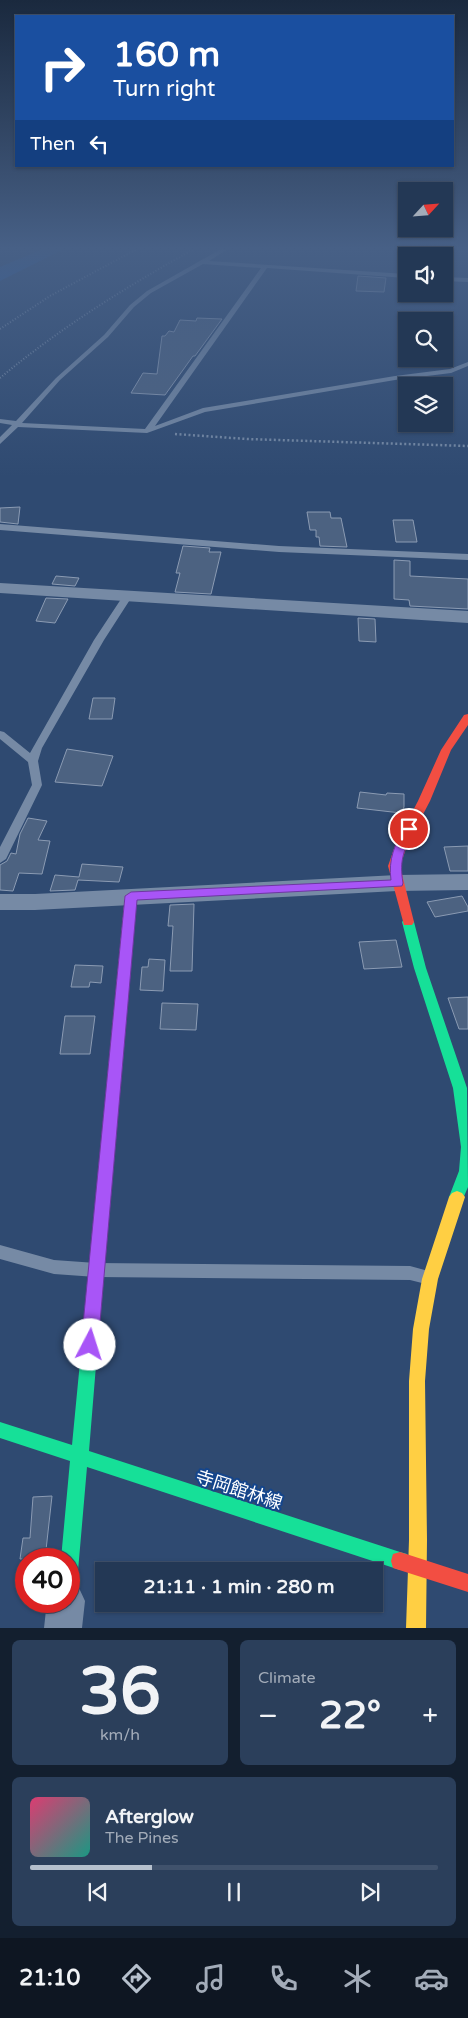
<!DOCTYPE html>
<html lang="en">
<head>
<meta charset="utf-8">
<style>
	body { margin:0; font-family:"Varela Round","Noto Sans JP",sans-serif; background:#2b3f5b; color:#f1f3f6; height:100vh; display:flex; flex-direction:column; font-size:19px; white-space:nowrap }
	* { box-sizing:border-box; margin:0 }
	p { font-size:16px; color:#a3acb9 }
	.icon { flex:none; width:28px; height:28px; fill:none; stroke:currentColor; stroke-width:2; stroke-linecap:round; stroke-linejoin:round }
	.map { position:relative; height:1628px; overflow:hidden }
	.drawer { display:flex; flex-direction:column; gap:12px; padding:12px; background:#131f2f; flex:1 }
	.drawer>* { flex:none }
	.banner { position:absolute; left:15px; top:15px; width:439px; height:152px; border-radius:0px; box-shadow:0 1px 4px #0004,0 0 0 1px #40526c; background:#1a4fa0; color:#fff; overflow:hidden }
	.needle { width:32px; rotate:64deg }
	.tools { position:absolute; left:398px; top:182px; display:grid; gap:10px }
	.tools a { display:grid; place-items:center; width:55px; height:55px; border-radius:0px; background:#233855; box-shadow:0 1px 4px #0004,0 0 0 1px #40526c; font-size:25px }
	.speed { position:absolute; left:15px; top:1548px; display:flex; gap:10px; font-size:25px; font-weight:700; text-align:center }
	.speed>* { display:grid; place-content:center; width:65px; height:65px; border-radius:50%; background:#233855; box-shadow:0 1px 4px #0004,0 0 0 1px #40526c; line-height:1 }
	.speed .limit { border:8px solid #d22; background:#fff; color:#111 }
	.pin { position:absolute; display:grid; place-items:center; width:42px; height:42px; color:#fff; margin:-21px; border:2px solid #fff; border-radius:50%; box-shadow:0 1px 5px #0007 }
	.me { position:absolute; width:55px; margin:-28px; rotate:5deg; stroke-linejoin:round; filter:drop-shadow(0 0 4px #0008) }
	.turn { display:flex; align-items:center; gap:18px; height:105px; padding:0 15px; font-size:22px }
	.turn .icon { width:65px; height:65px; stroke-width:2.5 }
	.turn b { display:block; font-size:35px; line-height:42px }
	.then { display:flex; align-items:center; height:48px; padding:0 15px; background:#0003; gap:10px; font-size:19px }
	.big { font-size:38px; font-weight:800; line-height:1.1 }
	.drawer .widget { flex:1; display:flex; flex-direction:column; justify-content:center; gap:8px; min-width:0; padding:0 18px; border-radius:8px; background:#2b3f5b }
	.drawer .dial { align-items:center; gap:0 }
	.dial b { font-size:65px; line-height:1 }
	.song { display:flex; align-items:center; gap:15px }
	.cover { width:60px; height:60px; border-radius:8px; background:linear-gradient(135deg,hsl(340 70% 55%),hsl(170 70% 35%)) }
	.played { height:5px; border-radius:2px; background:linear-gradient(90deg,#b6c0cd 30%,#40526c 30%) }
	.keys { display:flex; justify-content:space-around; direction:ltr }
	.heat { display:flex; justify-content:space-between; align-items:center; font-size:28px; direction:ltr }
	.drawer .tiles { flex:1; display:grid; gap:12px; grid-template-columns:1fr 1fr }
	.widget:last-child { grid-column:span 2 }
	.trip { position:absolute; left:95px; top:1562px; width:288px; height:50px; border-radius:0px; background:#233855; box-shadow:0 1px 4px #0004,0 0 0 1px #40526c; font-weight:800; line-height:50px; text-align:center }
	.dock { display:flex; height:80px; justify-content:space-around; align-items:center; background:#0e1622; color:#a3acb9 }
	.dock .icon { width:35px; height:35px }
	.dock .selected { color:#b6c0cd }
	.dock b { font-size:22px; color:#f1f3f6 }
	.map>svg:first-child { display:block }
</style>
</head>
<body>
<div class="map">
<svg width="468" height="1628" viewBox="0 0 468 1628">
	<rect width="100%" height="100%" fill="#2f4a71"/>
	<polygon fill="#275ba3" points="43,249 64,249 0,281 0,267"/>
	<g fill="#4c6281" stroke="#8b9bb3">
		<polygon points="358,276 386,278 384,292 356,291"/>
		<polygon points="197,318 222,319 195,356 193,356 165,395 131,393 143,373 157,374 162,336 165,336 169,331 174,332 180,320 196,321"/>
		<polygon points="20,507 18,524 0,522 0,508"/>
		<polygon points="307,512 330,512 331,518 341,518 347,547 320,546 319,537 316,537 316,530 310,530"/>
		<polygon points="393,520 413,520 417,542 396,542"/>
		<polygon points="183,546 210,548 209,552 221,552 211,594 175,592 180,573 176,573"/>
		<polygon points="394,560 410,561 410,576 468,579 468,609 410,606 409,600 394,599"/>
		<polygon points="56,576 79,578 75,586 52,584"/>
		<polygon points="46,598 68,599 55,623 36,621"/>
		<polygon points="358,618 375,619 376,642 359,641"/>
		<polygon points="93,698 115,698 112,719 89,719"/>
		<polygon points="67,749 113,756 102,786 55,782"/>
		<polygon points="360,792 386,795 387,793 404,794 404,807 401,813 357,808"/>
		<polygon points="28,818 47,821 38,840 50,841 42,874 19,873 13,891 0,890 0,865 7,861 11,853 16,854 20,834"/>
		<polygon points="468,846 468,871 450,871 444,847"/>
		<polygon points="82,864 123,867 119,882 78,880 75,890 50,891 55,875 79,877"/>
		<polygon points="462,896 468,907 468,911 435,917 427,902"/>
		<polygon points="194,904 192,971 170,971 173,926 168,926 170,905"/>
		<polygon points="396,940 402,967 364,969 359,942"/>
		<polygon points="149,959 165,960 163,991 140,990 142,967 148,967"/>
		<polygon points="75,965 103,966 101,983 90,982 89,987 71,987"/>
		<polygon points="468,997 468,1029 459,1029 448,998"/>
		<polygon points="162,1003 198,1004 196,1030 160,1029"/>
		<polygon points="65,1016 95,1016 90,1054 60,1054"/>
		<polygon points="52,1496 45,1559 20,1559 23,1538 30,1538 33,1497"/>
	</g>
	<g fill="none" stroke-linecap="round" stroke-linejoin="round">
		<g stroke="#768aa5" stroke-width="2" stroke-dasharray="1 2" stroke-linecap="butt">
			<polyline points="0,329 50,296 137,249"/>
			<path d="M0,378C60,328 126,287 194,249"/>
		</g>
		<polyline stroke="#768aa5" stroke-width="2.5" stroke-dasharray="2 2.5" stroke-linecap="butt" points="175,434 247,439 468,446"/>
		<g fill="#768aa5" fill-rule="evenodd">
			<path d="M221,249H228L209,261L406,274V278L267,268L155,426L203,408L395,376L450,369L468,362V366L451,373L395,380L205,412L147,433L18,427L0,444V437L12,425L0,423V419L16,421L56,378L104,335L130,305L147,291ZM203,264L261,268L145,429L22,423L60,380L108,337L134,307L151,293Z"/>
			<polygon points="416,249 422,249 419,256 413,256"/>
			<polygon points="444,277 468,278 468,282 444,281"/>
			<polygon points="0,524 279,546 468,554 468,560 279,552 0,530"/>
			<polygon points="128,592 133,595 104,640 42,748 38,761 42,785 6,859 0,863 0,847 32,785 28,762 0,739 0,731 4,732 30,753 94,640 125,593"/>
			<polygon points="0,1245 54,1260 96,1263 410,1266 432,1272 434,1277 432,1282 426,1284 410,1280 96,1277 54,1274 0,1259"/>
		</g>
		<g fill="#768aa5" fill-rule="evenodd">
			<polygon points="0,583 468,611 468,623 0,593"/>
			<polygon points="468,874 468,890 397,891 35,910 0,910 0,894 35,894 397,875"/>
			<polygon points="69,1583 79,1588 85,1601 82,1628 44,1628 47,1601 69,1601"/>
		</g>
		<g fill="#16e098" fill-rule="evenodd">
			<polygon points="408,918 412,919 414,922 426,968 467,1088 468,1187 462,1201 457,1203 452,1201 449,1197 459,1171 461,1147 453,1088 414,968 402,922 404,919"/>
			<polygon points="90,1334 96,1336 98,1341 89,1451 400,1552 407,1554 409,1561 407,1568 400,1570 87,1467 78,1571 76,1578 69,1580 69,1559 61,1559 70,1461 0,1438 0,1422 72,1445 82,1341 84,1336"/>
		</g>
		<g fill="#ffcf43" fill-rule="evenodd">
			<polygon points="131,892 137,896 98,1341 96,1346 90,1348 84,1346 82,1341 125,896"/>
			<polygon points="457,1191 462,1193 465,1197 438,1279 429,1329 425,1381 427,1540 426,1628 406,1628 409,1540 409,1381 413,1329 422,1279 449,1197 452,1193"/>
		</g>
		<g fill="#f24e42" fill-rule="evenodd">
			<polygon points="468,714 468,725 451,750 430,801 408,843 400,866 414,922 412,925 404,925 388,866 396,843 418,801 441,750 464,715"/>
			<polygon points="400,1552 468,1574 468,1592 393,1568 391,1561 393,1554"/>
		</g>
	</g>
	<linearGradient id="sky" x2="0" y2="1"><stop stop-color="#1a293e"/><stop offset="0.52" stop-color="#476086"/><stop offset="1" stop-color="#476086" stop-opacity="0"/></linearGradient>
	<rect width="468" height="477" fill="url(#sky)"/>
	<path fill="#a855f7" stroke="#6d37a1" d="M409,826L415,829C404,849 399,860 403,883L402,886L137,900L98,1345L95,1350L90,1352L84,1350L81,1345L125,896L131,892L391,880C388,860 395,843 405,827Z"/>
	<g text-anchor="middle" stroke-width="4" stroke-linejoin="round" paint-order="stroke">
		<g font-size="18" fill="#fff" stroke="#14458c">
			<text transform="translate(239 1490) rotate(18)" y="6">寺岡館林線</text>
		</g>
	</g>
</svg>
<div class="tools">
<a><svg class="needle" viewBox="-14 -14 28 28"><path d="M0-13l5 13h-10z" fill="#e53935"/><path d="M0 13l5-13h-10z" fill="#a3acb9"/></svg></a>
<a><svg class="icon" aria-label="sound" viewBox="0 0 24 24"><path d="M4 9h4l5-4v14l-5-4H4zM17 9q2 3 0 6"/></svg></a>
<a><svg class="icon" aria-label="search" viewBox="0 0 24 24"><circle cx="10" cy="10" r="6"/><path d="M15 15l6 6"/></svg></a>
<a><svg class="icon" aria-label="layers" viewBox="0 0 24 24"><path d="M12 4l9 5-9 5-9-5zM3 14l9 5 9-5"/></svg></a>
</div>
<div class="speed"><div class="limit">40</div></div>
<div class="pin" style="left:409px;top:829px;background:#d93025"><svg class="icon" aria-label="arrive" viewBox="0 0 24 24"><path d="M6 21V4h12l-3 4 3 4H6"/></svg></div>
<svg class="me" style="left:90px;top:1345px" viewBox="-20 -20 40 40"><circle r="19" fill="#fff"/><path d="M0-13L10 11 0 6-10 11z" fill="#a855f7"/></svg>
<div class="trip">21:11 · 1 min · 280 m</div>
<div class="banner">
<div class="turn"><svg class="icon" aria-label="right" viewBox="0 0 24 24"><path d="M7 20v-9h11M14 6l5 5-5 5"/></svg><div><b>160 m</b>Turn right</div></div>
<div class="then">Then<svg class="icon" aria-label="left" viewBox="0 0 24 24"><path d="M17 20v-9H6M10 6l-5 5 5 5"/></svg></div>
</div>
</div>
<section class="drawer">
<div class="tiles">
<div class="widget dial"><b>36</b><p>km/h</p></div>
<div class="widget"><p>Climate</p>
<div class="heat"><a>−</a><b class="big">22°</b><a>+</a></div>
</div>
<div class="widget">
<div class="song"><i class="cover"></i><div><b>Afterglow</b><p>The Pines</p></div></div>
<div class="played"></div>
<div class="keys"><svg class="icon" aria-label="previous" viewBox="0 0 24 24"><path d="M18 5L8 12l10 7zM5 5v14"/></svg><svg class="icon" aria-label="pause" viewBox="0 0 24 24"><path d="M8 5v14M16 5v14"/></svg><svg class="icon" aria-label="next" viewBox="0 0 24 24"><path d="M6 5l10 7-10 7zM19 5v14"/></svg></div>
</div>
</div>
</section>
<nav class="dock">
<b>21:10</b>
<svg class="icon selected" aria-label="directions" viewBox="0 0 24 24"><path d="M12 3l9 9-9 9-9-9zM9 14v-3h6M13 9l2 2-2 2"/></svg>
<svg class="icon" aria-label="music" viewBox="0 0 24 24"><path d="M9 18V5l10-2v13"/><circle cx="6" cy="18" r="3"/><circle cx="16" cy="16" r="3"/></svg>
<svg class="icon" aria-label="phone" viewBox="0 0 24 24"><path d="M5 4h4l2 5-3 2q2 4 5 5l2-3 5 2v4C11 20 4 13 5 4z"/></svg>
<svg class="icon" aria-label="climate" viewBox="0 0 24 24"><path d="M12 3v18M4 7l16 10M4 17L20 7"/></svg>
<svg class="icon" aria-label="car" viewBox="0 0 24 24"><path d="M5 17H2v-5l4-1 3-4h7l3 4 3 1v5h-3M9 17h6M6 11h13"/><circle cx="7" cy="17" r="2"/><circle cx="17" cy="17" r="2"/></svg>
</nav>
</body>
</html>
